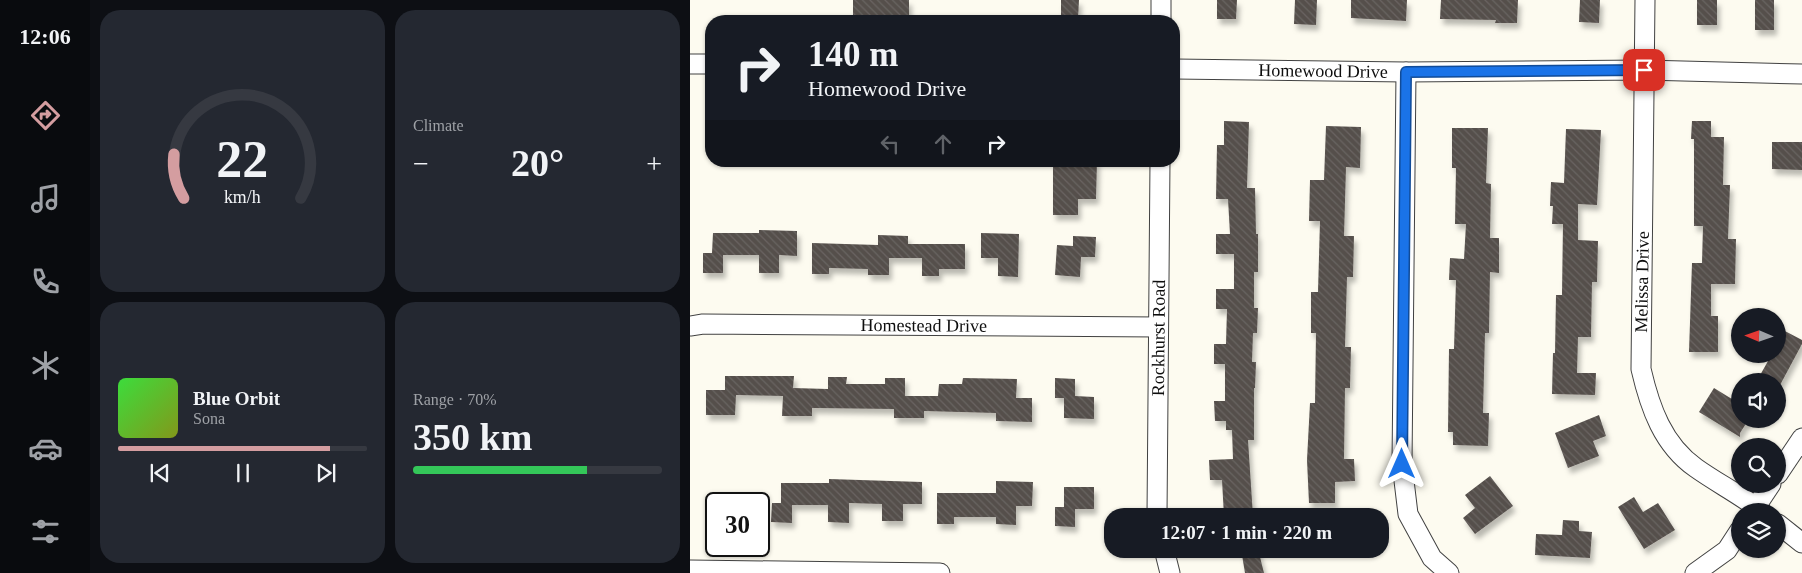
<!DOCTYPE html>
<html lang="en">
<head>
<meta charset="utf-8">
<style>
	body { margin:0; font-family:"Times New Roman",serif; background:#242831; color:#f1f3f6; height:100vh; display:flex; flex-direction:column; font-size:19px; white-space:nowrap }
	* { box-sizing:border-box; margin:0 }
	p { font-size:16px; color:#9ea1a6 }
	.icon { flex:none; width:28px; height:28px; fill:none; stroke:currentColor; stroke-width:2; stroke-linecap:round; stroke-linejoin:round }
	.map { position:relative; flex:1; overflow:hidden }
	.side { display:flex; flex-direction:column; gap:10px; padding:10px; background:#0d0f14; width:600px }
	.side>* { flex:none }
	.guide { position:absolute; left:15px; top:15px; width:475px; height:152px; border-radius:20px; box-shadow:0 1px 4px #0004; background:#171b24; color:#f1f3f6; overflow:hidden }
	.needle { width:32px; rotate:272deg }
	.buttons { position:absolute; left:1041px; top:308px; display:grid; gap:10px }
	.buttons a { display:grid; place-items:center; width:55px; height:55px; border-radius:50%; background:#171b24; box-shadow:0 1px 4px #0004; font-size:25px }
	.speed { position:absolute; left:15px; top:492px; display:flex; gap:10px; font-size:25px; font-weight:700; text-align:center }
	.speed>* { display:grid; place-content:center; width:65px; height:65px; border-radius:50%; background:#171b24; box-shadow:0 1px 4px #0004; line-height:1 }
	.speed .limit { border:2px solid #111; border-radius:8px; background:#fff; color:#111 }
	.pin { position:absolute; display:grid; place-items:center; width:42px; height:42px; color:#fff; margin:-21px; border-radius:10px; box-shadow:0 2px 8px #0006 }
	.me { position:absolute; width:55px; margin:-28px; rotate:0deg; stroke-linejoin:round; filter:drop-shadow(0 0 4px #0008) }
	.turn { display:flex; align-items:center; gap:18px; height:105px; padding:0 20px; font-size:22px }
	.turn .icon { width:65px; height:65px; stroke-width:2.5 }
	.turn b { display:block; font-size:35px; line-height:42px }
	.lanes { display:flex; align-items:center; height:48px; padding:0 20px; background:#0003; justify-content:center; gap:25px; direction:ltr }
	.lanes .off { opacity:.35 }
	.big { font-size:38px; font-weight:800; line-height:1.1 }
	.side .tile { flex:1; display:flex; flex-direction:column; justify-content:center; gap:8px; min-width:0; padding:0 18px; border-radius:20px; background:#242831 }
	.side .dial { align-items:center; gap:0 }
	.dial svg { height:130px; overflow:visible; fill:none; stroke:#363941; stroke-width:7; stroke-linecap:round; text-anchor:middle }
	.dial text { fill:#f1f3f6; stroke:none }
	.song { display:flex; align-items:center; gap:15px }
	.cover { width:60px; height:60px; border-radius:8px; background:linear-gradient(135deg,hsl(120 70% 55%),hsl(70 70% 35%)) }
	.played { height:5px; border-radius:2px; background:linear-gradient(90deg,#d49da0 85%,#363941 85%) }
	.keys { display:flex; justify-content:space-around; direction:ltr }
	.heat { display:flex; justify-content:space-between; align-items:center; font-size:28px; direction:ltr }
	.charge { height:8px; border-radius:4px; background:linear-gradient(90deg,#34c759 70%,#363941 0) }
	.side .tiles { flex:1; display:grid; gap:10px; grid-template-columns:repeat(2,1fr) }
	.trip { position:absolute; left:414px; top:508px; width:285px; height:50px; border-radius:20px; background:#171b24; box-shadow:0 1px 4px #0004; font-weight:800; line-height:50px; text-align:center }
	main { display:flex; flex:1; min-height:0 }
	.dock { display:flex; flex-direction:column; width:90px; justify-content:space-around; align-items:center; background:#090b0e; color:#9ea1a6 }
	.dock .icon { width:35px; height:35px }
	.dock .selected { color:#d49da0 }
	.dock b { font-size:22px; color:#f1f3f6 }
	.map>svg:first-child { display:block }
</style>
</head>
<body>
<main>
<nav class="dock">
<b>12:06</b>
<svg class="icon selected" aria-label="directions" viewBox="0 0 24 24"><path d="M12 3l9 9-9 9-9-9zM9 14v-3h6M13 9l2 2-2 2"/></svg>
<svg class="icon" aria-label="music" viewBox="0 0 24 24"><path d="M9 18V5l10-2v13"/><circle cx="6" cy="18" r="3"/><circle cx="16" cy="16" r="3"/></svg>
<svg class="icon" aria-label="phone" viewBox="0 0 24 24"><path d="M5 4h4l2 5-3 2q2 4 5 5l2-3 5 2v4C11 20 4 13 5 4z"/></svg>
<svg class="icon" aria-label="climate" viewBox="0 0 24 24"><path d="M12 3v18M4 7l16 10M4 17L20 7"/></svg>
<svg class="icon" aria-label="car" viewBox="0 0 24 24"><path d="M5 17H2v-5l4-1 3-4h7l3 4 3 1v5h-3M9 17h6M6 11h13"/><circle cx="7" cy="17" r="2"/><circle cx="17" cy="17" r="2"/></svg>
<svg class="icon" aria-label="filters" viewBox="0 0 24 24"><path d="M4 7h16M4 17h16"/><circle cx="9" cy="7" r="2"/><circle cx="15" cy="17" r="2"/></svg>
</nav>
<section class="side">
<div class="tiles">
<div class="tile dial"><svg viewBox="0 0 100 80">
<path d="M14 69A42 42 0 1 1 86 69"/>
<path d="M14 69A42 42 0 0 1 8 42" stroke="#d49da0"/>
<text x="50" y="56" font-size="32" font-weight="700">22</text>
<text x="50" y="72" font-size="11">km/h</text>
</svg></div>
<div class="tile"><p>Climate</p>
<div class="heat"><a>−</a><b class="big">20°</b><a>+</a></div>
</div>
<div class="tile">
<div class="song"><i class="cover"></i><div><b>Blue Orbit</b><p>Sona</p></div></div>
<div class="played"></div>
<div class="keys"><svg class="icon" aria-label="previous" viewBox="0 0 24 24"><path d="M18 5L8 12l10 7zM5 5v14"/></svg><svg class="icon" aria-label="pause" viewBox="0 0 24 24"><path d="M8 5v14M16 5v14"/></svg><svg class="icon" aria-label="next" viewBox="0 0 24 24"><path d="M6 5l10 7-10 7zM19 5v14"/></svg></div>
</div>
<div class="tile"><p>Range · 70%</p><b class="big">350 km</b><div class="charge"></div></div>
</div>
</section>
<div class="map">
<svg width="1112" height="573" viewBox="0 0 1112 573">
	<defs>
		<pattern id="building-back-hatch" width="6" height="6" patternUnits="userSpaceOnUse" patternTransform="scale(1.25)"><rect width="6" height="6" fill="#554f4b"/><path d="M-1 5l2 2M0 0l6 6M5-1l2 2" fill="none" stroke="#696461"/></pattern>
		<filter id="shadow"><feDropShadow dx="3" dy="5.5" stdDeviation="2.5" flood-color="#0004"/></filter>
	</defs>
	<rect width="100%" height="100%" fill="#fdfbf0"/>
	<g fill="url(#building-back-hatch)" filter="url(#shadow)">
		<polygon points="163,0 219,0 219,16 163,15"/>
		<polygon points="371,0 389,0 388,19 371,19"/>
		<polygon points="527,0 547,0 546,19 527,19"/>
		<polygon points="605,0 627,0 626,25 604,24"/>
		<polygon points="661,0 717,0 716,21 661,18"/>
		<polygon points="751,0 828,0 827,23 805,23 806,20 750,19"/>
		<polygon points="890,0 910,0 909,23 889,22"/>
		<rect x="1007" y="0" width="20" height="25"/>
		<rect x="1065" y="0" width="19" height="30"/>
		<polygon points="534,121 559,122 557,188 565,188 566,234 568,234 568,272 564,272 564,308 568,308 567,333 563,333 562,362 566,362 565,388 564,388 564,440 558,440 563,516 534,516 532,480 520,480 519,460 543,459 542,430 536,430 536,421 525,421 524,401 535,401 535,364 524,364 524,344 536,344 537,309 526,309 526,289 544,289 544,254 526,254 526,234 540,234 538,199 526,199 527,145 534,145"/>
		<polygon points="1002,121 1021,121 1021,137 1034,137 1033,185 1040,185 1038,239 1046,239 1045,284 1021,284 1021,316 1028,316 1028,352 999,352 1002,263 1012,263 1013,226 1004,226 1004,139 1001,139"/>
		<polygon points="636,126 671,127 670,168 656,167 654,236 664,236 663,277 657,277 655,347 661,347 660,388 655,388 654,459 664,459 665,481 645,482 645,503 619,503 617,460 620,403 625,403 626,333 621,333 621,292 628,292 630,221 619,221 620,180 634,180"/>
		<polygon points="762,128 798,128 796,183 801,184 800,238 809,238 809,273 800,272 799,333 795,333 793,413 799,413 798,446 763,445 763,432 758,432 759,349 764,349 766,280 759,280 760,258 774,259 776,224 765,224 766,168 762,168"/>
		<polygon points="876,129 911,130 907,205 888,204 888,240 908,241 907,282 902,282 901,337 888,337 887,373 906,373 905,395 862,394 863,353 865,353 866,295 872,295 873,224 862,224 863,206 860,206 861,182 874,183"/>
		<polygon points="1082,142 1112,142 1112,170 1082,169"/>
		<polygon points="363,161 407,161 406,199 388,199 388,215 363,215"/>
		<polygon points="69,230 107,231 107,256 89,255 89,273 69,273 69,255 33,255 33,273 13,273 13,253 22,253 23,233 69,233"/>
		<polygon points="291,233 329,234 328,277 308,276 308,258 291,258"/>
		<polygon points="188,235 218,236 218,244 275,244 275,269 249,269 249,276 232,276 232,258 199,258 199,275 178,275 178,269 139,268 139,274 122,274 122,243 188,245"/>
		<polygon points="383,236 406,237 405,257 391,257 390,277 365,275 367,245 383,246"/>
		<polygon points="1093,330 1112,340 1112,344 1089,387 1088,381 1078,381 1069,377 1082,354 1088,354 1088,339"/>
		<polygon points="35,376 104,376 103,388 138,389 138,377 157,377 156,384 195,384 195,378 215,378 215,396 248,396 249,384 272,384 273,378 327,379 326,398 342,398 342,422 306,421 306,413 234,411 234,418 204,418 204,409 122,408 122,416 92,416 93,396 46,395 45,415 16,415 16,390 35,390"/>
		<polygon points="365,378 385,379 385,396 404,397 404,419 374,418 374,398 365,398"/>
		<polygon points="1024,388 1050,404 1050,419 1059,419 1050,433 1050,437 1009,412"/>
		<polygon points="909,415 916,436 903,441 909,456 878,468 865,433"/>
		<polygon points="800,476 823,506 785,534 773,518 785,508 775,495"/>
		<polygon points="139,479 232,482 232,504 213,504 213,521 192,521 192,504 159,503 159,523 138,522 138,505 102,505 102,523 81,522 82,503 91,503 91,483 139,483"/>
		<polygon points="306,481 343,482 342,506 326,506 326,525 306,524 306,517 264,517 264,524 247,524 247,493 306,493"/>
		<polygon points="374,487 404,487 404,509 385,509 385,527 365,526 365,507 374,507"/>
		<polygon points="944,497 953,512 968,503 985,530 954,549 928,507"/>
		<polygon points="873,520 889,521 889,531 902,532 900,558 845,555 846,534 872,535"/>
		<polygon points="551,549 568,549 574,573 555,573"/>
	</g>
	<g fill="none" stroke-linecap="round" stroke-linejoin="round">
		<defs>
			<g id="minor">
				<path d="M955,0L951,369C960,408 973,445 1006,468C1027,483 1051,495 1071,511"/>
				<polyline points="471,21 471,0"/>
				<polyline points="0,64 21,64"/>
				<path id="s1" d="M484,69L716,72L954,70L1112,74"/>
				<polyline points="716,72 712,464 718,514 742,558 759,573"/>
				<path id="s2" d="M0,326L13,324L468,327"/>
				<polyline points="1088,474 1112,438"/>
				<polyline points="1063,511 1081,484"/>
				<path id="s3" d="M467,516L470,161"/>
				<polyline points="1088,524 1112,543"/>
				<polyline points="474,549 480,573"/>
				<polyline points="0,570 250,573"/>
				<polyline points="1005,573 1037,550 1050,530"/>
			</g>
		</defs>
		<use href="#minor" stroke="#414141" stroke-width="21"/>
		<use href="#minor" stroke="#fff" stroke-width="19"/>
	</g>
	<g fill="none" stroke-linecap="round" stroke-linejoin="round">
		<defs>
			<polyline id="route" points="712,464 716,72 954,70"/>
		</defs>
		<use href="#route" stroke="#114b97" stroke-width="12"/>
		<use href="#route" stroke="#1a73e8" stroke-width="9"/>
	</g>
	<g text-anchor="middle" stroke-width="5" stroke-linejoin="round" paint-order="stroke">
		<g font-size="18" fill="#0e0e0e" stroke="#fff">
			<text dy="6" stroke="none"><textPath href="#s1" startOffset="149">Homewood Drive</textPath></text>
			<text transform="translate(952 282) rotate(-89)" y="6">Melissa Drive</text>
			<text dy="6" stroke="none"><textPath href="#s2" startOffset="234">Homestead Drive</textPath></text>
			<text dy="6" stroke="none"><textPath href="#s3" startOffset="178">Rockhurst Road</textPath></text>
		</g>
	</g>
</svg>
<div class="buttons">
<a><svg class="needle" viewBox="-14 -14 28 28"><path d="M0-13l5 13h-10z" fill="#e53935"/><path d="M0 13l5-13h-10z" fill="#9ea1a6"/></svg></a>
<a><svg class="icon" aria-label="sound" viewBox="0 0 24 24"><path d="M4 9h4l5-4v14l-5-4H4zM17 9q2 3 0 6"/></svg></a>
<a><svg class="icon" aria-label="search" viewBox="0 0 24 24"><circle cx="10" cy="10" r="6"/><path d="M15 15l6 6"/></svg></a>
<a><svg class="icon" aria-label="layers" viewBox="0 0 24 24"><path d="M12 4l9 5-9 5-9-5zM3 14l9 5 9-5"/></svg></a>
</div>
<div class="speed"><div class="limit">30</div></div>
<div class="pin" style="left:954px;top:70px;background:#d93025"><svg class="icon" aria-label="arrive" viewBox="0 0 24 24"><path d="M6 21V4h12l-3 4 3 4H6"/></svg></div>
<svg class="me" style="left:712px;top:464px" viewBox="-20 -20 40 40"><path d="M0-17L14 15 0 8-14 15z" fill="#1a73e8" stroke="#fff" stroke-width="4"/></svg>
<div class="trip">12:07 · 1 min · 220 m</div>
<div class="guide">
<div class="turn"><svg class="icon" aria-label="right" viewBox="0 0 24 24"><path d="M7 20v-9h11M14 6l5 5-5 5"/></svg><div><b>140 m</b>Homewood Drive</div></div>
<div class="lanes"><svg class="icon off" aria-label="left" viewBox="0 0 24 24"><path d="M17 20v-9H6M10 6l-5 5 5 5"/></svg><svg class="icon off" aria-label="ahead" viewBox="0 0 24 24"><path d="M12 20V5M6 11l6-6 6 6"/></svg><svg class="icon" aria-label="right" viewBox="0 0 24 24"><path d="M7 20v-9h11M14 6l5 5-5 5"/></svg></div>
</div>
</div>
</main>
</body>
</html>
